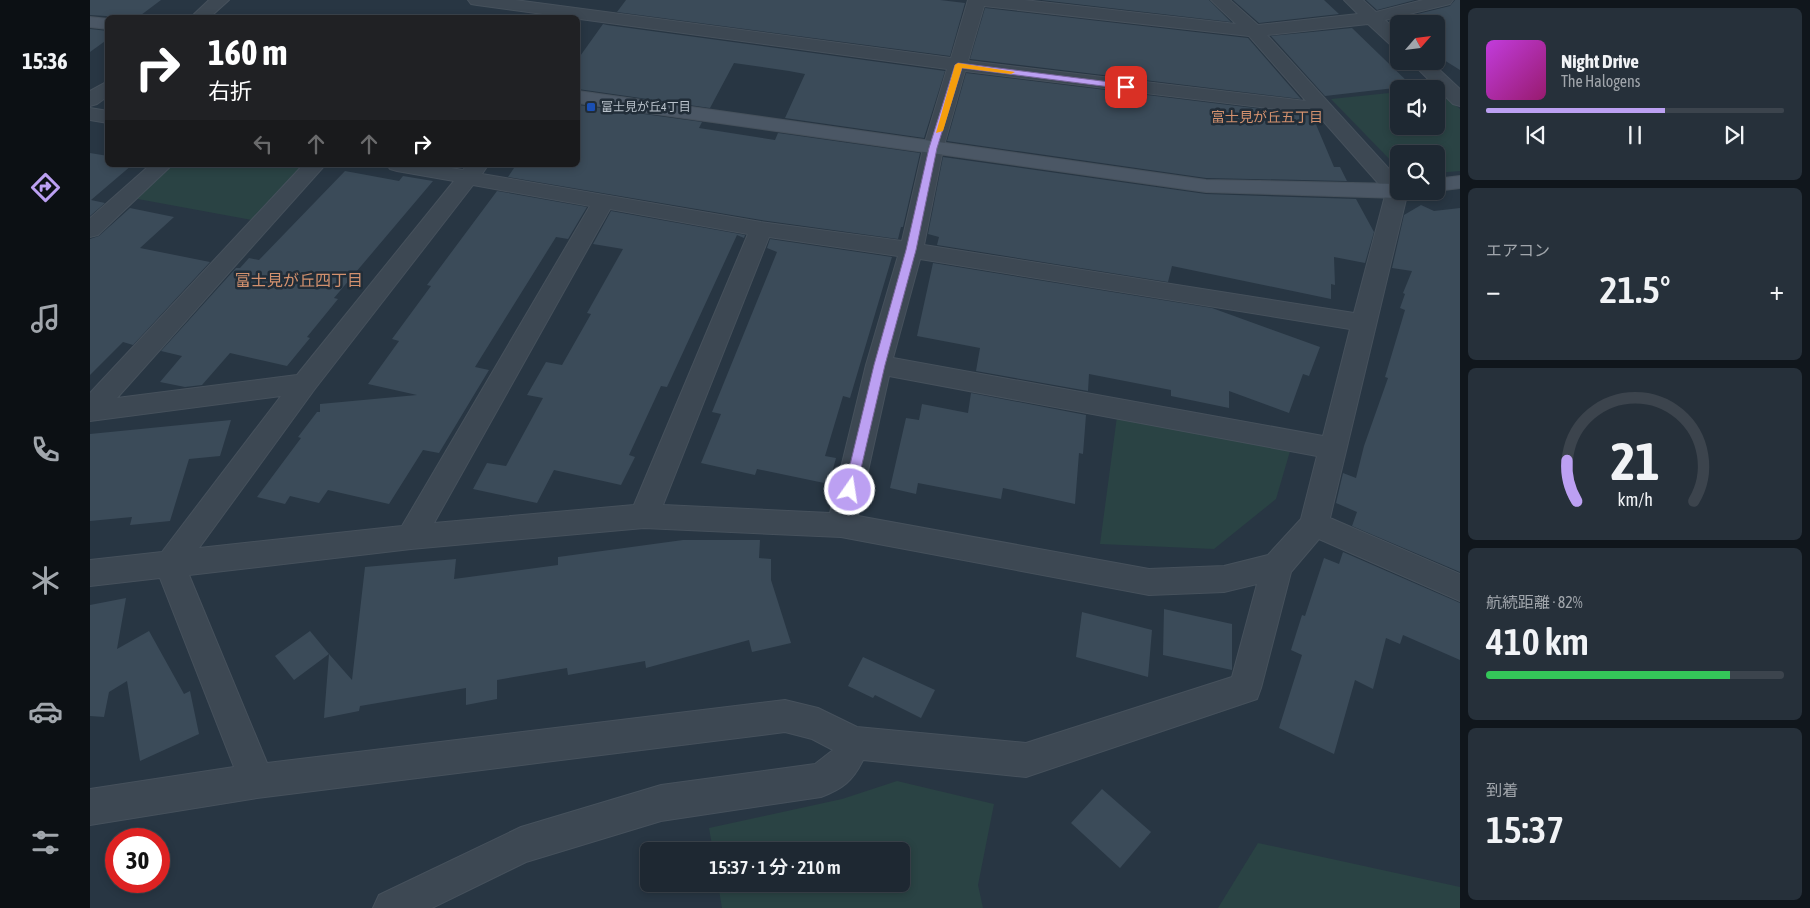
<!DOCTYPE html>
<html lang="ja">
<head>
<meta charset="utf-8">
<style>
	body { margin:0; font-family:"Asap Condensed","Noto Sans JP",sans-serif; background:#26303a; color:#f1f3f6; height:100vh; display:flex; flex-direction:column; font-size:19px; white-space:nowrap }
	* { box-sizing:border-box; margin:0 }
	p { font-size:16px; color:#a1a6ac }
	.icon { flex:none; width:28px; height:28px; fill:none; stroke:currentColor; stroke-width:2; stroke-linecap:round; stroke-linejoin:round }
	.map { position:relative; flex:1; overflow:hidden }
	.details { display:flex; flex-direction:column; gap:8px; padding:8px; background:#10161c; width:350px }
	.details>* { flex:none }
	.guide { position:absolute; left:15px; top:15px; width:475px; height:152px; border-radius:8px; box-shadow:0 2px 8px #0003,0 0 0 1px #3c444d; background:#202124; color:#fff; overflow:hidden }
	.needle { width:32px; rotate:62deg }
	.tools { position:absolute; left:1300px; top:15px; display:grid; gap:10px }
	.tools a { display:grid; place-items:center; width:55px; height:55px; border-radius:8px; background:#1e2832; box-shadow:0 2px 8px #0003,0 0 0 1px #3c444d; font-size:25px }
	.speed { position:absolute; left:15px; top:828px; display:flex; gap:10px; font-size:25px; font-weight:700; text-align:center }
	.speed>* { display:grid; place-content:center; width:65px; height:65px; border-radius:50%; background:#1e2832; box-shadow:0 2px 8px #0003,0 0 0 1px #3c444d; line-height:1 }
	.speed .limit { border:8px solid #d22; background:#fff; color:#111 }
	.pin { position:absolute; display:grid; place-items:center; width:42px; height:42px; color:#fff; margin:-21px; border-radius:10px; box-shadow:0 2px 8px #0006 }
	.me { position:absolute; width:55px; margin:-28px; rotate:13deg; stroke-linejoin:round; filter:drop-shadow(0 0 4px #0008) }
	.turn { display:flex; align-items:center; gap:18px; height:105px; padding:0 20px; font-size:22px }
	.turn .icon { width:65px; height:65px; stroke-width:2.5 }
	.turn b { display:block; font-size:35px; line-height:42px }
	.lanes { display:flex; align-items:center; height:48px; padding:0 20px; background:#0003; justify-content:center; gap:25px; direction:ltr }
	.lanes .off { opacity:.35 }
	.big { font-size:38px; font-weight:600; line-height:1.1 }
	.details .tile { flex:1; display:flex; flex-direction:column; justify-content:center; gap:8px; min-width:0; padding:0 18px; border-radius:8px; background:#26303a }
	.details .dial { align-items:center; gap:0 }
	.dial svg { height:130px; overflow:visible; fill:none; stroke:#3c444d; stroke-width:7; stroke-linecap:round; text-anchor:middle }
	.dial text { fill:#f1f3f6; stroke:none }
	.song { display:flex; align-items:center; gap:15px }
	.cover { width:60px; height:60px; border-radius:8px; background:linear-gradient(135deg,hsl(290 70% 55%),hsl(320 70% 35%)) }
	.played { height:5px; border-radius:2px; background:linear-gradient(90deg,#bca0f2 60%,#3c444d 60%) }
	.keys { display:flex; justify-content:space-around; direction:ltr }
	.heat { display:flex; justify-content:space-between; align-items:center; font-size:28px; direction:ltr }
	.charge { height:8px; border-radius:4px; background:linear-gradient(90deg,#34c759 82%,#3c444d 0) }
	.trip { position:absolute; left:550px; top:842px; width:270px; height:50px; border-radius:8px; background:#1e2832; box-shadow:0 2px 8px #0003,0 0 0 1px #3c444d; font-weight:600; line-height:50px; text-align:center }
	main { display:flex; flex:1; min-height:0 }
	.tabs { display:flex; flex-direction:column; width:90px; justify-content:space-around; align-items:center; background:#0c1014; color:#a1a6ac }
	.tabs .icon { width:35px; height:35px }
	.tabs .active { color:#bca0f2 }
	.tabs b { font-size:22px; color:#f1f3f6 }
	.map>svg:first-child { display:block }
</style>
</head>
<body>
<main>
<nav class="tabs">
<b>15:36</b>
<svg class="icon active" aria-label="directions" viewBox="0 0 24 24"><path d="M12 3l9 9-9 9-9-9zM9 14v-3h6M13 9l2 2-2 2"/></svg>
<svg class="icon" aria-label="music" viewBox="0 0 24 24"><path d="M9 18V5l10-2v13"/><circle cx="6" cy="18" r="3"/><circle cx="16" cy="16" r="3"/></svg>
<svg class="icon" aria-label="phone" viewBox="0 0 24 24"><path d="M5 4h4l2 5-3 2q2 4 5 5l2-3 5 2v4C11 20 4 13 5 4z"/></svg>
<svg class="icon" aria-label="climate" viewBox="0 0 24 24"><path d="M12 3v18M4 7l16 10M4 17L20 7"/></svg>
<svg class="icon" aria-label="car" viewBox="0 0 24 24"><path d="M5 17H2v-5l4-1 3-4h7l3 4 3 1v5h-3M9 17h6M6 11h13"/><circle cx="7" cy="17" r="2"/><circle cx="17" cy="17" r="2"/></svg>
<svg class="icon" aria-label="filters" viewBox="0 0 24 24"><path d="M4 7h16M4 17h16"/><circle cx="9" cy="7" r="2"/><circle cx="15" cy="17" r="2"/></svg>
</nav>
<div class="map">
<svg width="1370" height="908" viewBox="0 0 1370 908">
	<rect width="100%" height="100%" fill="#283643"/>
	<g fill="#2a4344">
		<polygon points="1348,88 1370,109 1370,171 1346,173 1346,154 1309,154 1309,169 1241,99 1309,92 1309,126 1346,126 1346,89 1340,89"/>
		<polygon points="72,165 225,165 173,222 37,197"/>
		<polygon points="1028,409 1203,441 1186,499 1124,549 1010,544"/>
		<polygon points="807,781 904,804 888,885 893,908 632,908 628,884 811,884 811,851 623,851 619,828 752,799"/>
		<polygon points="1168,843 1370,887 1370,908 1128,908"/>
	</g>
	<g fill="#3b4b59">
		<polygon points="0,0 71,0 47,18 0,15"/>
		<polygon points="536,0 850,0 875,3 860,56 527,12"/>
		<polygon points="951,0 1119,0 1141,22"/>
		<polygon points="1143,0 1234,0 1249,14 1169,23"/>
		<polygon points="1276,0 1325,0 1287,10"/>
		<polygon points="1365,0 1370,0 1370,70 1346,55 1346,24 1309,24 1309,30 1299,21 1360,6"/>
		<polygon points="895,8 1158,38 1211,99 880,59"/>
		<polygon points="513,24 517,25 855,71 834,138 695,118 715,74 699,71 644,63 620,108 488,89 488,59"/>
		<polygon points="1262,28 1322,86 1235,96 1181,36"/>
		<polygon points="0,29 18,31 18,39 0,52"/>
		<polygon points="876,73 1222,115 1244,167 1250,167 1257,181 1116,178 857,141"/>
		<polygon points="488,105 612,122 609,128 685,140 688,133 830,153 813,227 811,227 808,239 671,220 418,177 426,165 488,165"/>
		<polygon points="0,153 18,156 18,165 42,165 1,200 15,203 0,216"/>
		<polygon points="853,157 1116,194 1266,199 1284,232 1275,263 1244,257 1245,285 1241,284 1241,299 1082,266 1078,282 847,245 849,237 838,234"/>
		<polygon points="255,171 309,181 313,176 343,181 244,298 248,299 217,337 220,338 197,366 140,353 112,385 95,387 70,382 92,356 71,351 146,268 150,268 159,258 169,260"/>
		<polygon points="407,191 497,207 478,239 466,237 385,367 399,370 349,453 333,450 299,504 238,490 229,503 200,496 195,504 167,497 211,438 208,437 227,412 230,412 230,404 327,395 278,384 309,341 302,339 341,286 337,285"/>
		<polygon points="1331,205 1344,211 1370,208 1370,572 1262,526 1267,512 1246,503 1253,473 1266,478 1274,446 1298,378 1295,377 1315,310 1310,308 1315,294 1313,293 1322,271 1302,268 1314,215"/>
		<polygon points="40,208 84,217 50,248 120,262 43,345 33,342 0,375 0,239 9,236"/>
		<polygon points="521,211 655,235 654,238 647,235 577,387 571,386 539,455 545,457 531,485 464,470 447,503 383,489 397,463 416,466 453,398 437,395 456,362 472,365 501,314 497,313 533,249 503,244"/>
		<polygon points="680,239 802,257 760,398 753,396 735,456 746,458 739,484 667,469 665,475 611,463 631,414 622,412 687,252 677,248"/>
		<polygon points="843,263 1122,308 1230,347 1219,376 1213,374 1199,413 1139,391 1139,408 1081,396 1081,390 999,374 998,391 886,371 890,348 827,336"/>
		<polygon points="881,393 996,415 993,454 989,453 985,504 913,488 911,499 828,483 826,494 800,488 816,418 829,420 832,404 878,413"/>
		<polygon points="141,420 130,456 99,459 80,521 40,525 42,517 0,521 0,434"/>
		<polygon points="593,540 670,540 669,558 681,559 681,580 701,643 662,652 659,640 556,668 555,661 478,675 477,668 407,680 407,699 376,705 376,688 270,706 269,711 234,718 239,654 262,680 275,567 366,559 364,579 468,565 468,557"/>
		<polygon points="1253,552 1370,603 1370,660 1313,635 1310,644 1296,638 1283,689 1265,680 1244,754 1189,728 1212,655 1201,650 1212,615 1215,616 1234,558 1249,564"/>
		<polygon points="36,598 27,649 59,631 94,694 100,691 109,734 50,761 37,681 19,692 14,717 0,716 0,605"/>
		<polygon points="1074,609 1142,624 1142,670 1073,655"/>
		<polygon points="992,612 1062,630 1058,677 986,657"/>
		<polygon points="220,631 239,654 204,680 185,656"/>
		<polygon points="773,657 845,690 831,718 785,695 783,698 758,686"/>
		<polygon points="1012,789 1061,832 1030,868 981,823"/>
	</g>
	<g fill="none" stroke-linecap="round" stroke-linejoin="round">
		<defs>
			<g id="street">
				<polygon points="119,0 139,0 119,18 100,18"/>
				<path d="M378,0H425L861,58L878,0H934L1146,24L1121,0H1140L1168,25L1268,14L1254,0H1273L1286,12L1333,0H1363L1360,4L1295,20L1309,33V48L1303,47L1278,24L1177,35L1309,180V191H1318L1240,518L1370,574V601L1229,539L1201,572L1171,688L1167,699L936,777L773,760C763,781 752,789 731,797L571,821L436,862L342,908H283L289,895L431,827L571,785L725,764L743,750L722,739L695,732L167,798L0,825V789L144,767L70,578L0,586V560L72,552L191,396L0,421V393L213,165H235L27,398L207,375L364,181L307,171L300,169L297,165H343L373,170L377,165H398L392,174L671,222L812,241L833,149L857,69L387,5L381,4ZM894,6L1159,36L1216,101L878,61ZM875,71L1227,114L1296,192L1264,313L834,245L853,149ZM383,185L500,206L312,526L109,548L224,390ZM520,209L658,234L544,505L344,523ZM679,237L808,256L776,365L740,513L573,505ZM830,259L1260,329L1233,436L803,358ZM799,376L1227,456L1211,519L1178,555L1134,566L1059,569L768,516ZM554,528L751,537L1059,595L1134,592L1167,584L1142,677L936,743L767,727L728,708L695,700L177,763L99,575L321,549Z"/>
				<polygon points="1320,61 1340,61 1370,89 1370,106 1363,104"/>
				<polygon points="18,81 18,96 7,104 0,106 0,91"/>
				<polygon points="0,108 18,111 18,123 0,120"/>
				<polygon points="60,165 82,165 8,235 0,237 0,218"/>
			</g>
			<g id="secondary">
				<polygon points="0,17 18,19 18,29 0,27"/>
				<polygon points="488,91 1116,180 1309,184 1309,191 1320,191 1317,196 1309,198 1116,192 488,103"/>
				<polygon points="1370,176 1370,188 1346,191 1345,191 1346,179"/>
			</g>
		</defs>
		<use href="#street" stroke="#46515c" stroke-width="2"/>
		<use href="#secondary" stroke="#46515c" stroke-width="2"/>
		<use href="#street" fill="#3d4853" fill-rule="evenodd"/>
		<use href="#secondary" fill="#4b5765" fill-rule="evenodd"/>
	</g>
	<polygon fill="#bca0f2" stroke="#7a689d" points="868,63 1036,84 1040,87 1036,89 872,68 847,148 826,250 795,365 766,490 760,494 754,490 784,365 816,250 839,148 865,65"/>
	<polygon fill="#f59e0b" points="868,63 925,72 921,74 872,68 853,131 846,133 865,65"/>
	<rect fill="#1a4fb4" stroke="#212d38" stroke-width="2" x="496" y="102" width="10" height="10" rx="2.5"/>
	<g text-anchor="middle" stroke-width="5" stroke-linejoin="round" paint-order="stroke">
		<g font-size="12" fill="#bac3cc" stroke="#212d38" text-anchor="start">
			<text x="511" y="111">富士見が丘4丁目</text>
		</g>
		<g font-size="14" fill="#d3916e" stroke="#212d38">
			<text x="1177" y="122">富士見が丘五丁目</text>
		</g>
		<g font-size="16" fill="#d3916e" stroke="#212d38">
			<text x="209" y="286">富士見が丘四丁目</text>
		</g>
	</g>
</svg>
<div class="tools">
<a><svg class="needle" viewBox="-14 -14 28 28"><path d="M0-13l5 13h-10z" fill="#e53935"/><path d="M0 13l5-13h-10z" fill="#a1a6ac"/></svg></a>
<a><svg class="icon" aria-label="sound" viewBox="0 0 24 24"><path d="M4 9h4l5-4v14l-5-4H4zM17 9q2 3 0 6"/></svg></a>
<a><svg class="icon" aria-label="search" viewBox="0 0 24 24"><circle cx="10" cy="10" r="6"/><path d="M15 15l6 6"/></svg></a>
</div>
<div class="speed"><div class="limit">30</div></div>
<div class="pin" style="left:1036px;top:87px;background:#d93025"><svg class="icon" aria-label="arrive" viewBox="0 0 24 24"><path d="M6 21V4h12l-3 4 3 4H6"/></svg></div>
<svg class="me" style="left:760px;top:490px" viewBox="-20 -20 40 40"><circle r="17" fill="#bca0f2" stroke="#fff" stroke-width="3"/><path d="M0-11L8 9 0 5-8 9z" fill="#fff"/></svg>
<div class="trip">15:37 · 1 分 · 210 m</div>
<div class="guide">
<div class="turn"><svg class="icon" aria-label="right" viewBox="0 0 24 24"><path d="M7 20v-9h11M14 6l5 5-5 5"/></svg><div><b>160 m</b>右折</div></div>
<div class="lanes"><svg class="icon off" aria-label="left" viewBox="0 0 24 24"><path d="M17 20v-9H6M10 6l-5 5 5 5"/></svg><svg class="icon off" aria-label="ahead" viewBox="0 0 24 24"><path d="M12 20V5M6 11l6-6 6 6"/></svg><svg class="icon off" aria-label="ahead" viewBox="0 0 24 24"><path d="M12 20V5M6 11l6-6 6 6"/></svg><svg class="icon" aria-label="right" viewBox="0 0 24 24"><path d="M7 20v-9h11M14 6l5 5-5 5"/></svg></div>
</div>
</div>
<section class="details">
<div class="tile">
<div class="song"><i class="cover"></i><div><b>Night Drive</b><p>The Halogens</p></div></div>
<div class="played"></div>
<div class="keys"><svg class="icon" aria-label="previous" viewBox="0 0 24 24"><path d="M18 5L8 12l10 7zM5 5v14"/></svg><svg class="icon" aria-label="pause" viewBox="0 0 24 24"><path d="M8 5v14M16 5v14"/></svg><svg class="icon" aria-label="next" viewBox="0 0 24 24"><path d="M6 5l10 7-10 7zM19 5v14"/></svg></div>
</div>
<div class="tile"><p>エアコン</p>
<div class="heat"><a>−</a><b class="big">21.5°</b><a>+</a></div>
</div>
<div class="tile dial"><svg viewBox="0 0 100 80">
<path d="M14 69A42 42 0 1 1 86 69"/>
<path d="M14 69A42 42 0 0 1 8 44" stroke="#bca0f2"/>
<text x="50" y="56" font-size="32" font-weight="700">21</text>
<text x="50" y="72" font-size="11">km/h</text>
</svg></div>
<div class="tile"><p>航続距離 · 82%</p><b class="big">410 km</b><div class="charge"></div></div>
<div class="tile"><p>到着</p><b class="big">15:37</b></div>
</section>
</main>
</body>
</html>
